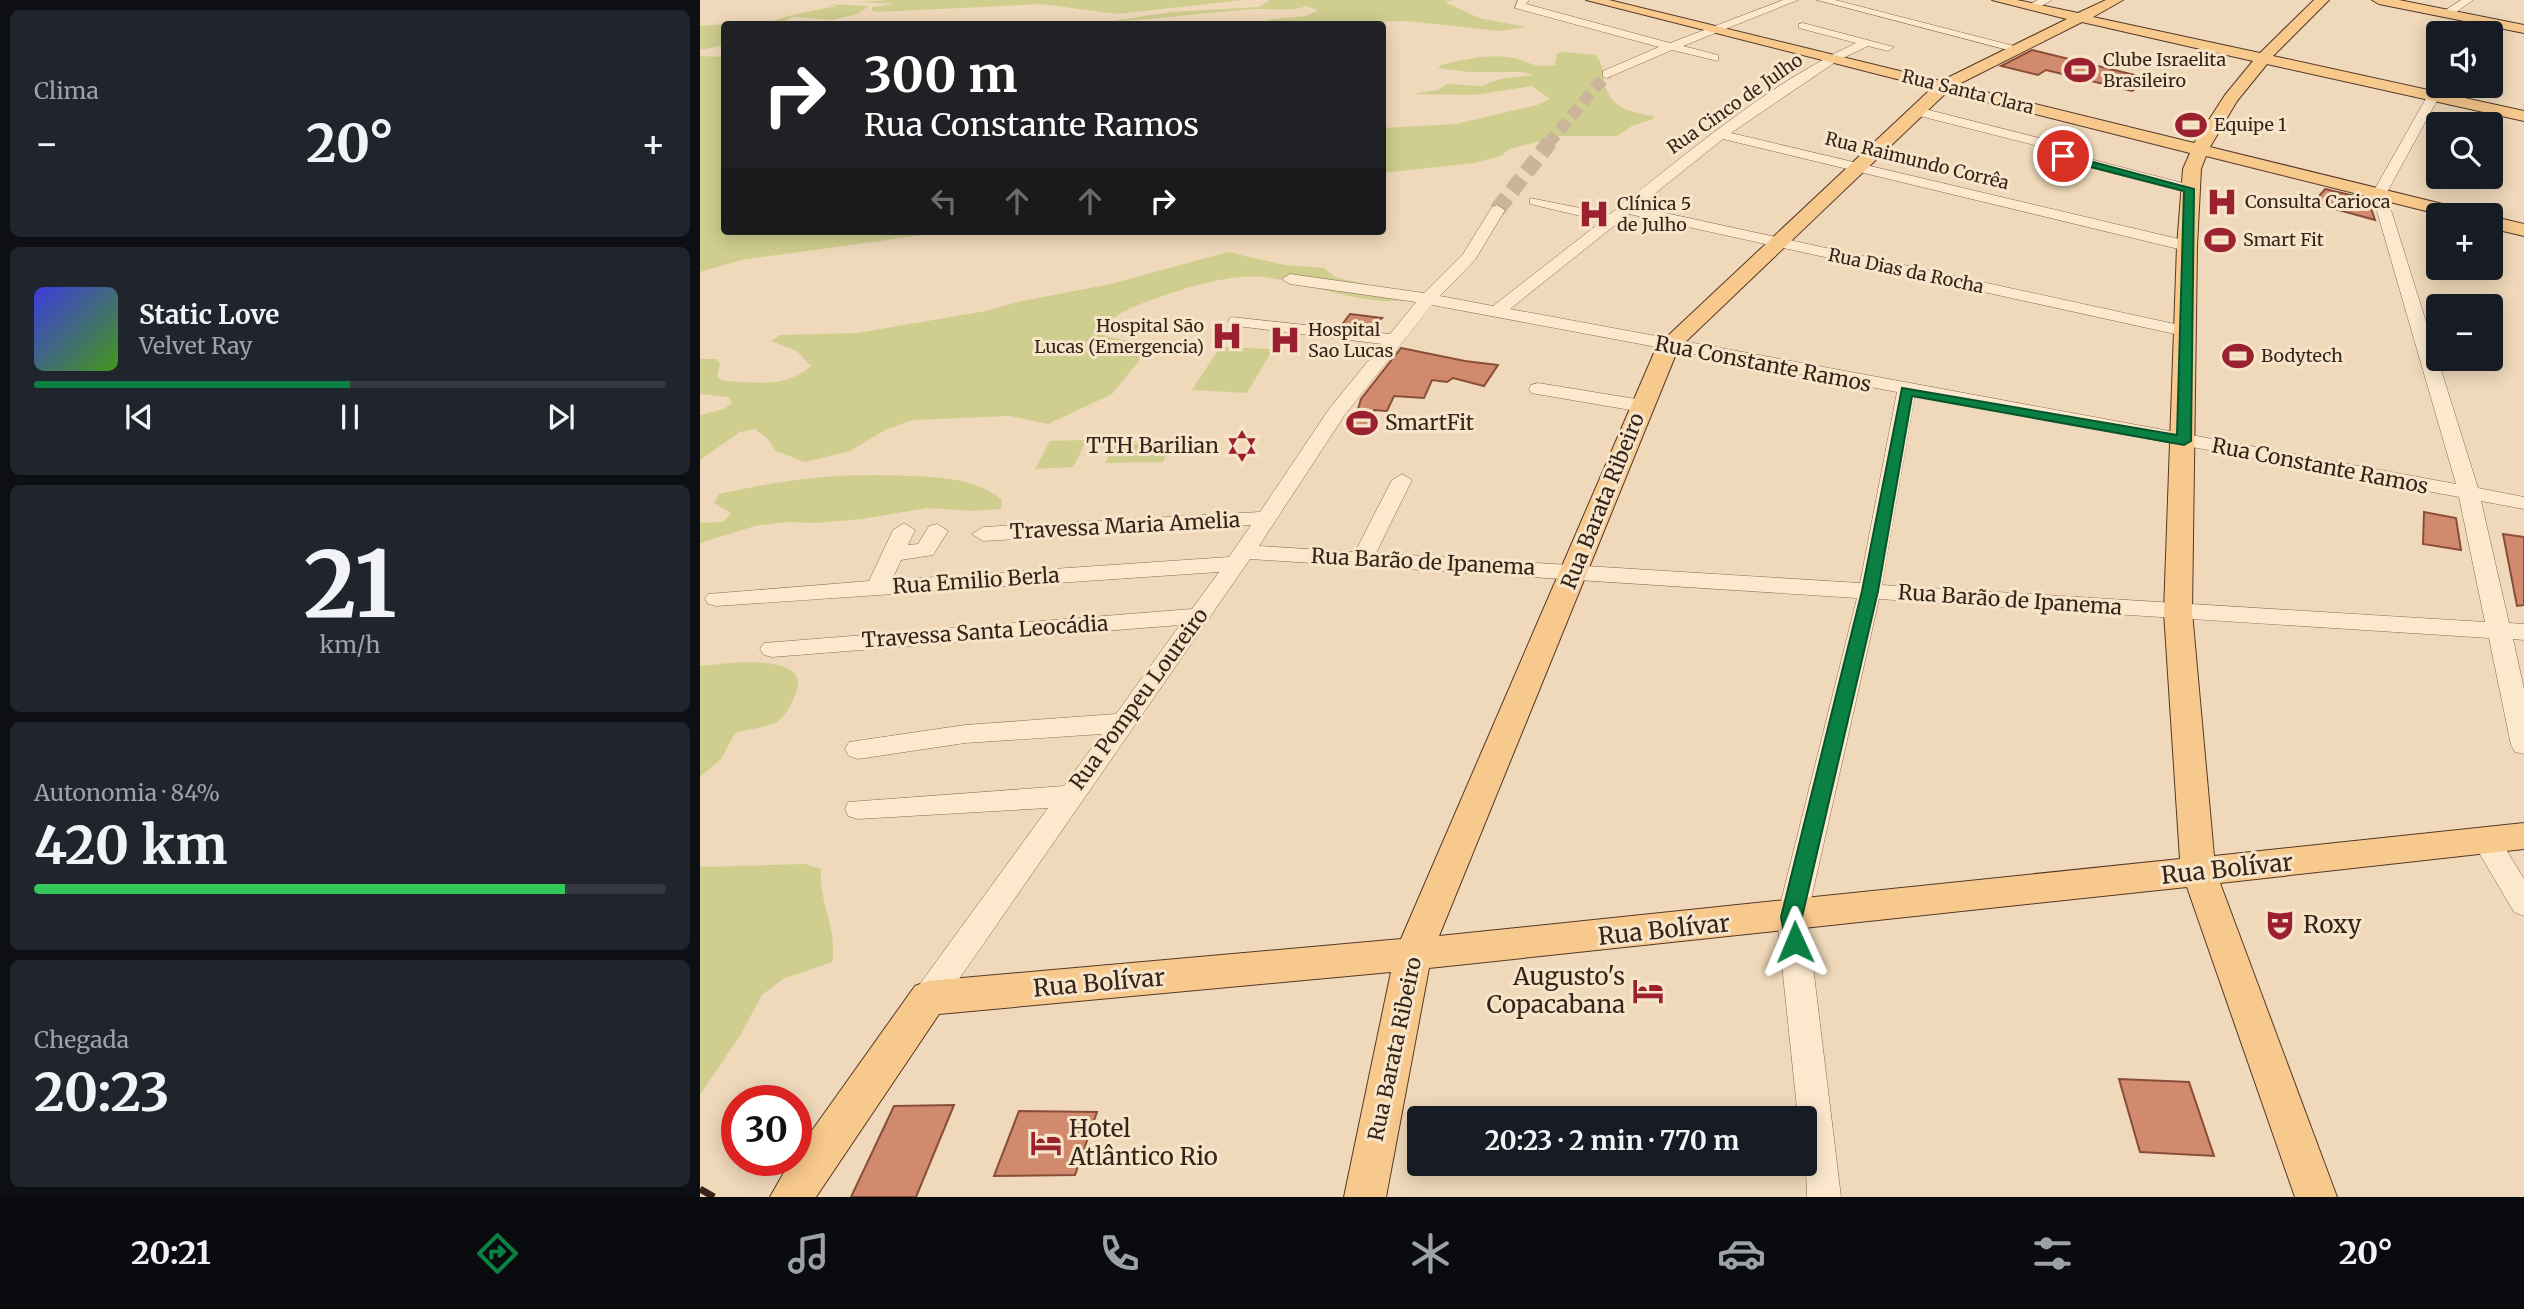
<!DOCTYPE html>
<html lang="pt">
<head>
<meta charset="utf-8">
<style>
	body { margin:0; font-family:Merriweather,serif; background:#20242c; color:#f1f3f6; height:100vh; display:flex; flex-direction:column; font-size:26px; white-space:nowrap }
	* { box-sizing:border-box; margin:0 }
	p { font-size:23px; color:#9ea1a6 }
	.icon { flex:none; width:38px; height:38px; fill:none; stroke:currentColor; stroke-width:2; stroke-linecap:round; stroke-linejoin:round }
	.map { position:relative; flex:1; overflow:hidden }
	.panel { display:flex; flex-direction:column; gap:10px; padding:10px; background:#0d0f14; width:700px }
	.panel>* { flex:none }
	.top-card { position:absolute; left:21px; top:21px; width:665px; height:214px; border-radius:7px; box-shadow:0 4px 18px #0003; background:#202124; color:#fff; overflow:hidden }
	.tools { position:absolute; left:1726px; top:21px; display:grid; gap:14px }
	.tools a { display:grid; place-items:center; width:77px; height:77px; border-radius:7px; background:#171b24; box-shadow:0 4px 18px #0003; font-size:35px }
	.speed { position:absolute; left:21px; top:1085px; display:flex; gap:14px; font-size:35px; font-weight:700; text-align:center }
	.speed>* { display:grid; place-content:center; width:91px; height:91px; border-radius:50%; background:#171b24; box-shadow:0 4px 18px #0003; line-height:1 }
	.speed .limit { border:10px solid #d22; background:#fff; color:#111 }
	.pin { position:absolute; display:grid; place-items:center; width:60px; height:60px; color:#fff; margin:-30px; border:4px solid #fff; border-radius:50%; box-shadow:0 2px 7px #0007 }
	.me { position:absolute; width:77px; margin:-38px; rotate:359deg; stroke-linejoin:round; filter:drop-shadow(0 0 5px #0008) }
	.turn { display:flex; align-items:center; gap:24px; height:147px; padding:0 28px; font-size:32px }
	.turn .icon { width:91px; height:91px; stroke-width:2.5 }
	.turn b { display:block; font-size:49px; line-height:60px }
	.lanes { display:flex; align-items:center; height:66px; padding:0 28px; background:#0003; justify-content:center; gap:35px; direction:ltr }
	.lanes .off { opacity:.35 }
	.big { font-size:52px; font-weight:700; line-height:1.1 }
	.panel .card { flex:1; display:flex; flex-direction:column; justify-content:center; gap:10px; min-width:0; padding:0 24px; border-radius:10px; background:#20242c }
	.panel .dial { align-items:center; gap:0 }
	.dial b { font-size:91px; line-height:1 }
	.song { display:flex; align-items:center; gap:21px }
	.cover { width:84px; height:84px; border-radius:10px; background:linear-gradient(135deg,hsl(240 70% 55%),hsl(100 70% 35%)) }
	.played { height:7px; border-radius:4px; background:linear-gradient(90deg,#0b8043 50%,#363941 50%) }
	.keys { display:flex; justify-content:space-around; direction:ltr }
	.heat { display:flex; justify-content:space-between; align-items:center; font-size:38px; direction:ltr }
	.charge { height:10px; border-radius:5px; background:linear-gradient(90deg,#34c759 84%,#363941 0) }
	.trip { position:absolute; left:707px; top:1106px; width:410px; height:70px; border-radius:7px; background:#171b24; box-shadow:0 4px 18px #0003; font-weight:700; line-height:70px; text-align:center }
	.tab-bar { display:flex; height:112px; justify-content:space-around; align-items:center; background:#090b0e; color:#9ea1a6 }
	.tab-bar .icon { width:49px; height:49px }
	.tab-bar .on { color:#0b8043 }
	.tab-bar b { font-size:32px; color:#f1f3f6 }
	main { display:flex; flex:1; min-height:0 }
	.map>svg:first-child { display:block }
</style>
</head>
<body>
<main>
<section class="panel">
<div class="card"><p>Clima</p>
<div class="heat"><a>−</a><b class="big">20°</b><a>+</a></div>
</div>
<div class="card">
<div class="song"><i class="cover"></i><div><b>Static Love</b><p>Velvet Ray</p></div></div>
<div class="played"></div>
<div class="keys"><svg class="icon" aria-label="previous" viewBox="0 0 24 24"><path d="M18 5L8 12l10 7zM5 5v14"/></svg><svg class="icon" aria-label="pause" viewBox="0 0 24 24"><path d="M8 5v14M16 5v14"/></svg><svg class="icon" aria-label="next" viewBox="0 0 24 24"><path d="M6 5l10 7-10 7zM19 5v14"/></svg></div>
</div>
<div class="card dial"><b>21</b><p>km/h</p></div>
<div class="card"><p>Autonomia · 84%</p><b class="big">420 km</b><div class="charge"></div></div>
<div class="card"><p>Chegada</p><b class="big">20:23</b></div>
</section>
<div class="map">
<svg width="1824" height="1197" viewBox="0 0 1824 1197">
	<rect width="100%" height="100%" fill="#f0d9ba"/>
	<g fill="#cfce8e">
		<polygon points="189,0 543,0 417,14 341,4 178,12 172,11 172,7 194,4 158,2"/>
		<path d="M570,0H753L745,2L779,18L826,27L801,31L706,21L587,24L566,20L606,16L618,10L606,6C591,13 565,7 542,10C474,16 406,25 337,24H394L471,12L559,7Z"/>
		<polygon points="130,4 169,6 158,14 131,20 93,17 79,24 65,24 88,16 136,6"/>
		<polygon points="45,22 43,24 24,24 24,45 0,50 0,26"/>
		<path d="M865,52L895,55C904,64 902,69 904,80C908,107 929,112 953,116V119L932,126L917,136H860L809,149L801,156L774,163L683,173L682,128L756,124L837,105L850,99L832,86L774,95L711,94L738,90L747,84L781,86L800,79L833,75L822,72H769L738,68L741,65C763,60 790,53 813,58C829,61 833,69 855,65L857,53Z"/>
		<polygon points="0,56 24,57 24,231 252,231 41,260 0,272"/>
		<path d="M528,252L585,265L624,268L635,277L695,291L707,300C659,306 610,282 563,277C530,274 488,287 457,298C437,305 415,312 403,330L405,336L437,343L443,348L439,361L412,394L348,424L310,416L213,420L185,430L150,451L105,462L76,451L68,439L55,429L40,432L0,460V415L24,409L32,403L28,397L0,394V359H17L20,364L17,377L24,381C55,382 85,389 111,366L97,351L71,341L80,335L157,333L286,311L322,301L411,284Z"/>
		<polygon points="520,347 573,349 547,393 492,390"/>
		<polygon points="387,440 373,467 335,469 350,441"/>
		<polygon points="472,442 463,462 405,463 414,445"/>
		<path d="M180,475C219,477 271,473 302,500L301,509L271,511L227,508L162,519L116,523L87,522L55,526L0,543V523L23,522L31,513L14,503L19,494C72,482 125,474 180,475Z"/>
		<path d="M40,662C60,663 108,660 96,693C92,703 87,714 78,721C68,728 47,729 35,733L21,759L0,777V666Z"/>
		<path d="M105,864L121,869C119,905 138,929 132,962L83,979L62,995L41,1034L0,1095V867Z"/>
	</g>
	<g fill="#d18a6d" stroke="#894e38" stroke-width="2">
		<polygon points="1332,50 1451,79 1432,91 1346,70 1338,75 1301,66"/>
		<polygon points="1625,189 1668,199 1675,220 1613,203"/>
		<polygon points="650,314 682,318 670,329 641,326"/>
		<polygon points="701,348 765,361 798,365 784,386 753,378 747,382 732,380 724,398 694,396 687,411 674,410 669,426 653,426 661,399"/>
		<polygon points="1724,512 1756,518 1761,550 1723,544"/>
		<polygon points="1803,534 1824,537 1824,605 1817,606"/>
		<polygon points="1419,1079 1489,1082 1514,1156 1440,1152"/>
		<polygon points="254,1105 216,1197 151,1197 194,1106"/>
		<polygon points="319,1111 397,1112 375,1175 294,1176"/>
	</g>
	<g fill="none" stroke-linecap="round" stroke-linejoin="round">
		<polyline stroke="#cbb59a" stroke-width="12" stroke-dasharray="12 6" stroke-linecap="butt" points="848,144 907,74"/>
		<polyline stroke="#cbb59a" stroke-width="16" stroke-dasharray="16 8" stroke-linecap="butt" points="797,210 850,142"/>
		<defs>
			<g id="minor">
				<polygon points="818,0 829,0 826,4 970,43 1083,0 1098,0 983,46 1018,55 1018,61 972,50 907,78 903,77 903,71 959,47 815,8"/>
				<polygon points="1117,0 1135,0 1322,48 1316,52"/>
				<polygon points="1338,0 1352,0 1336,9 1328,9 1328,5"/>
				<polygon points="1761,0 1773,0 1751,16 1743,16 1743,12"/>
				<polygon points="1777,19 1787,21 1779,33 1767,33"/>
				<path d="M1103,23L1194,47L1188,51L1168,46L1137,61L1031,133L1487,241L1495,246L1487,251L1023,139L938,207L1484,326L1493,331L1490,335L1484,336L929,214L810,309L1756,484L1672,194L1733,86L1738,83V86H1745L1686,194L1778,488L1824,497V509L1781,501L1809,623L1824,624V640L1813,639L1824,689V754L1815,752L1811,745L1789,638L1179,599L1107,917L1141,1197H1107L1104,1118H1098L1077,917L1157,598L550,559L239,1008L228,1012L217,1008L213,998L217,988L348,808L158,819L148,816L145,809L148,802L364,786L402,734L265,743L158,759L149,756L145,749L149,742L265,725L416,714L480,625L72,657L64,655L60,649L64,643L492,609L519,572L16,606L8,604L5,599L8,594L169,581L193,530L204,523L215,530L208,545L218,544L229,526L237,524L248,531L233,555L201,560L192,580L529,557L551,525L283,541L272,534L283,527L560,512L629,409L682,344L537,326L528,321L531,317L690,334L716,302L590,284L582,279L590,274L724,293L763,254L792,207L797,205L805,210L775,260L740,296L793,306L902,221L830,204V198L910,214C988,153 1066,85 1156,43L1099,28V24ZM732,305L1197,392L1160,583L676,553L712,480L702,474L692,480L655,552L559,546L644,416ZM1215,395L1759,497L1785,622L1182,585Z"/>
				<polygon points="1217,107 1359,143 1361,146 1354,150 1212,114 1210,111"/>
				<polygon points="1363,152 1494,186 1496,189 1489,193 1358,159 1356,156"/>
				<polygon points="838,383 942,400 951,406 942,412 831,393 829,389 831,385"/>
				<polygon points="1786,830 1796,833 1824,879 1824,916 1814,912 1772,841 1776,833"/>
			</g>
			<g id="major">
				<path d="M886,0H909L1241,81L1367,19L1292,0H1317L1378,13L1406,0H1423L1393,17L1560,53L1614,0H1629L1573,56L1824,111V121L1567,64L1537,101L1510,147L1771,211L1773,215H1742L1506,156L1501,169L1497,246L1492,612L1514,856L1824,823V849L1520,883L1637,1197H1595L1487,887L729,968L686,1197H644L691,972L239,1014L116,1197H70L91,1160H96V1153L215,986L228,981L701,939L957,346L1232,88ZM1382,22L1553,61L1525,95L1494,143L1257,85ZM1247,92L1490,153L1483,169L1477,246L1464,612L1480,859L739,936L978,349Z"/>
				<polygon points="1672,0 1699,0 1824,25 1824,33 1679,4"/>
				<polygon points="1790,216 1824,224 1824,236 1790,228"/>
			</g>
		</defs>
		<use href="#minor" stroke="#886953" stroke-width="1"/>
		<use href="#major" stroke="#553829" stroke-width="2"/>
		<use href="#minor" fill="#fbe8cd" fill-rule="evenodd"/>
		<use href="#major" fill="#f8c98d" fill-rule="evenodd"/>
		<polyline stroke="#36241a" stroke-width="7" stroke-dasharray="17 17" stroke-linecap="butt" points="0,1189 14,1197"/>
	</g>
	<polygon fill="#0b8043" stroke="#07532c" stroke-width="2" points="1363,154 1494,189 1491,441 1484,445 1212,396 1178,591 1102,917 1105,942 1102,949 1095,951 1087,949 1081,917 1162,591 1202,388 1477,435 1484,191 1360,159"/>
	<defs>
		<symbol id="stadium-bare" viewBox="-9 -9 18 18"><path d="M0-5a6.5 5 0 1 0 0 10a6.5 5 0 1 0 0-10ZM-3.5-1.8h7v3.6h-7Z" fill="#9b2030" stroke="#f7e5ca" stroke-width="2.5" paint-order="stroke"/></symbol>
		<symbol id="hospital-bare" viewBox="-9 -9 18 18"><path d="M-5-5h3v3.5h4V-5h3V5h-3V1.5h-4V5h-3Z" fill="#9b2030" stroke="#f7e5ca" stroke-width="2.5" paint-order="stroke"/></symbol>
		<symbol id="synagogue-bare" viewBox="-9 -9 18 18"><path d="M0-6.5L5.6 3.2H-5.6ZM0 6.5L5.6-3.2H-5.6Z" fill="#9b2030" stroke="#f7e5ca" stroke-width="2.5" paint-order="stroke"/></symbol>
		<symbol id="theatre-bare" viewBox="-9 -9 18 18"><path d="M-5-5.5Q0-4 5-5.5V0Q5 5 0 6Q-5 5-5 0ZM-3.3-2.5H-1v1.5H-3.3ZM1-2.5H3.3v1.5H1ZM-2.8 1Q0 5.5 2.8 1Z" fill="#9b2030" stroke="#f7e5ca" stroke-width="2.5" paint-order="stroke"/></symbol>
		<symbol id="hotel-bare" viewBox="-9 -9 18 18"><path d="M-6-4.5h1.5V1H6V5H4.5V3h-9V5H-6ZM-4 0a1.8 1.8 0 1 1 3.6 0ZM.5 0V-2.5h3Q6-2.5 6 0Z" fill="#9b2030" stroke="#f7e5ca" stroke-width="2.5" paint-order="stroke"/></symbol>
	</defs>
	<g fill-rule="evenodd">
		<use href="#stadium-bare" x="1358" y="48" width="44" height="44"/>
		<use href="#stadium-bare" x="1469" y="103" width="44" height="44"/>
		<use href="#hospital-bare" x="1500" y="180" width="44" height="44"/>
		<use href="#hospital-bare" x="872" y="192" width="44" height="44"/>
		<use href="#stadium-bare" x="1498" y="218" width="44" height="44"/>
		<use href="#hospital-bare" x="505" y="314" width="44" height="44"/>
		<use href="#hospital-bare" x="563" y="318" width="44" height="44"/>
		<use href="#stadium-bare" x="1516" y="334" width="44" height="44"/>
		<use href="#stadium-bare" x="640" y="401" width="44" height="44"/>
		<use href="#synagogue-bare" x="520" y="424" width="44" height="44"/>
		<use href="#theatre-bare" x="1558" y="903" width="44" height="44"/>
		<use href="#hotel-bare" x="926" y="969" width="44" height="44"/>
		<use href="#hotel-bare" x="324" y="1121" width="44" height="44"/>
	</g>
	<g text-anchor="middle" stroke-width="6" stroke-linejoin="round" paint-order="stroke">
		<g font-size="18" fill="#36241a" stroke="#f7e5ca" text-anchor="start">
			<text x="1403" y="66">Clube Israelita<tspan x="1403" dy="21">Brasileiro</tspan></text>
			<text x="1514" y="131">Equipe 1</text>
			<text x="1545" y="208">Consulta Carioca</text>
			<text x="917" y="210">Clínica 5<tspan x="917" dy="21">de Julho</tspan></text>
			<text x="1543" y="246">Smart Fit</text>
			<text x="504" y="332" text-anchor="end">Hospital São<tspan x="504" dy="21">Lucas (Emergencia)</tspan></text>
			<text x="608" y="336">Hospital<tspan x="608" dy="21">Sao Lucas</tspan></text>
			<text x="1561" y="362">Bodytech</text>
		</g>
		<g font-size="18" fill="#36241a" stroke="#f7e5ca">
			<text transform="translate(1268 92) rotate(14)" y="6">Rua Santa Clara</text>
			<text transform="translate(1035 104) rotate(-35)" y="6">Rua Cinco de Julho</text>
			<text transform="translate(1217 161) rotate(14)" y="6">Rua Raimundo Corrêa</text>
			<text transform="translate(1206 271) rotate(12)" y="6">Rua Dias da Rocha</text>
		</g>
		<g font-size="21" fill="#36241a" stroke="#f7e5ca">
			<text transform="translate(1063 364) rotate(11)" y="7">Rua Constante Ramos</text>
			<text transform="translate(1620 466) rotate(11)" y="7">Rua Constante Ramos</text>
			<text transform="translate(903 501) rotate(-68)" y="7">Rua Barata Ribeiro</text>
			<text transform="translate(425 526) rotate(-3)" y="7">Travessa Maria Amelia</text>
			<text transform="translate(723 562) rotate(3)" y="7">Rua Barão de Ipanema</text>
			<text transform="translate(276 581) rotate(-4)" y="7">Rua Emilio Berla</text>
			<text transform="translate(1310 600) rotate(4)" y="7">Rua Barão de Ipanema</text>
			<text transform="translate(285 632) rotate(-4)" y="7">Travessa Santa Leocádia</text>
			<text transform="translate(439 699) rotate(-54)" y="7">Rua Pompeu Loureiro</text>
			<text transform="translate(695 1049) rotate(-78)" y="7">Rua Barata Ribeiro</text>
		</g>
		<g font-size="21" fill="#36241a" stroke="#f7e5ca" text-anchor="start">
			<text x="685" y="430">SmartFit</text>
			<text x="519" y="453" text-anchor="end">TTH Barilian</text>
		</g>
		<g font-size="24" fill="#36241a" stroke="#f7e5ca">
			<text transform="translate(1527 869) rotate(-6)" y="8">Rua Bolívar</text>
			<text transform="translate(964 930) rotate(-6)" y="8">Rua Bolívar</text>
			<text transform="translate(399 983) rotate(-5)" y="8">Rua Bolívar</text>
		</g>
		<g font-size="24" fill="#36241a" stroke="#f7e5ca" text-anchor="start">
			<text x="1603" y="933">Roxy</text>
			<text x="925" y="985" text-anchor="end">Augusto's<tspan x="925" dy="28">Copacabana</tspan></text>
			<text x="369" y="1137">Hotel<tspan x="369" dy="28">Atlântico Rio</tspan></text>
		</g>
	</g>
</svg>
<div class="tools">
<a><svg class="icon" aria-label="sound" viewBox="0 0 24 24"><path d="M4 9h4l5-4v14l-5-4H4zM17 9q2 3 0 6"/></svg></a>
<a><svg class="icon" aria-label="search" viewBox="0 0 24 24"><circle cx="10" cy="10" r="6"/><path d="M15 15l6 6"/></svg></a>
<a>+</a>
<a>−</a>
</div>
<div class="speed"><div class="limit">30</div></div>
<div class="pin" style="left:1363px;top:156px;background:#d93025"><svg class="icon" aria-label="arrive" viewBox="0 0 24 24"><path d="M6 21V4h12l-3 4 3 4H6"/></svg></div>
<svg class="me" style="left:1095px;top:942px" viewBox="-20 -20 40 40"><path d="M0-17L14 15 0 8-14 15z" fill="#0b8043" stroke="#fff" stroke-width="4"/></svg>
<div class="trip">20:23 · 2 min · 770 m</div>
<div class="top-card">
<div class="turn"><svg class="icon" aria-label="right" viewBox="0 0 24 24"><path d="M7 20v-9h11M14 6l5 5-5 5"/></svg><div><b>300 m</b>Rua Constante Ramos</div></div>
<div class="lanes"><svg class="icon off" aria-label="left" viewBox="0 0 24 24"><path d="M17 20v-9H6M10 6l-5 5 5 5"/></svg><svg class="icon off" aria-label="ahead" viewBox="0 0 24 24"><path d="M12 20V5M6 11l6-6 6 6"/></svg><svg class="icon off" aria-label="ahead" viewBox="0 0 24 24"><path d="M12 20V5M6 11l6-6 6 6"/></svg><svg class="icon" aria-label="right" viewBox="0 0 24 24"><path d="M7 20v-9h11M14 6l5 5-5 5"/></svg></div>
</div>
</div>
</main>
<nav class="tab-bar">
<b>20:21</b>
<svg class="icon on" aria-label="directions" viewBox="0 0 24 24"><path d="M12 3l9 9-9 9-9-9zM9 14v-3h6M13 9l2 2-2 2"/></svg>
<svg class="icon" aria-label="music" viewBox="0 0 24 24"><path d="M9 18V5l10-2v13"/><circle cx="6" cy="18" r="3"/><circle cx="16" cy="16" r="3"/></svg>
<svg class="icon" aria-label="phone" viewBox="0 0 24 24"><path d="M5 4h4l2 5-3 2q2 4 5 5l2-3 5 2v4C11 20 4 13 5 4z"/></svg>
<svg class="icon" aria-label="climate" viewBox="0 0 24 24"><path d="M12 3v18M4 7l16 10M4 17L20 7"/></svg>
<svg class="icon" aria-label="car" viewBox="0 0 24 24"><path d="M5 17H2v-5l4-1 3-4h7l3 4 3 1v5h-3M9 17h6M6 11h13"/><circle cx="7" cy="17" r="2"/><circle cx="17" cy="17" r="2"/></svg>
<svg class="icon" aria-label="filters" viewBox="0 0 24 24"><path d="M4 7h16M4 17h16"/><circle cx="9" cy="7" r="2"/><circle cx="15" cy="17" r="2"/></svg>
<b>20°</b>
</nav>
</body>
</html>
